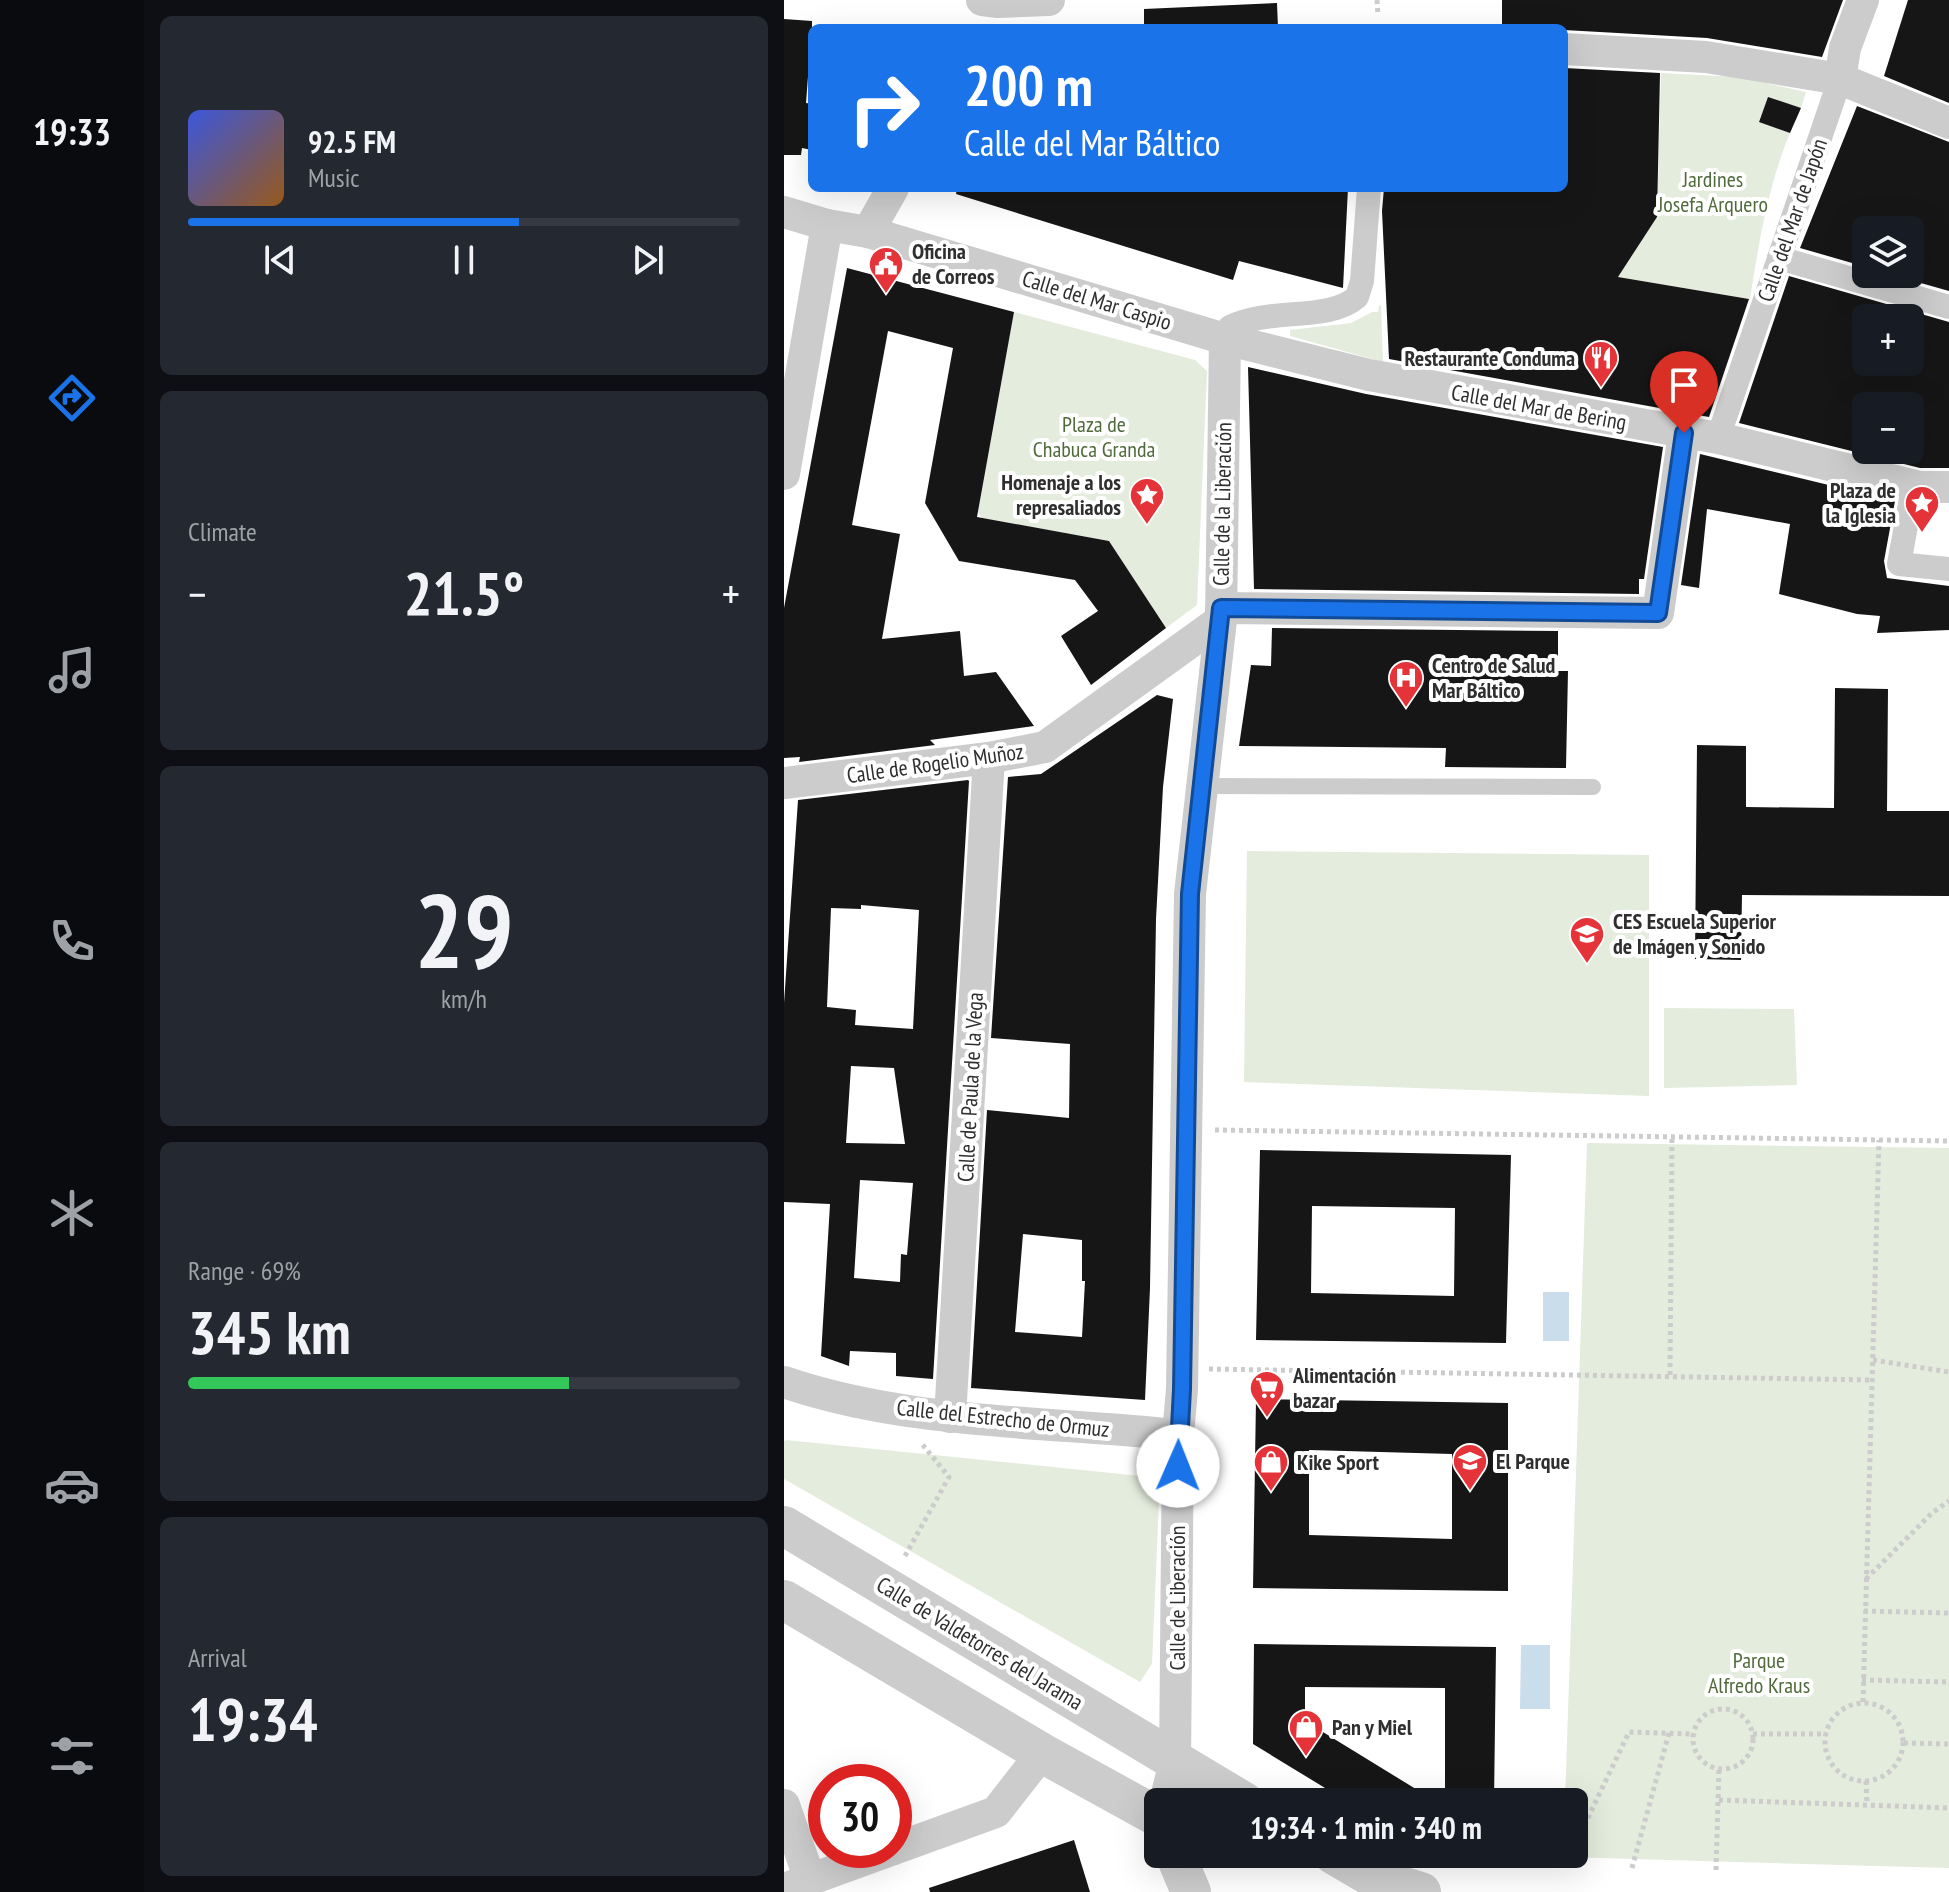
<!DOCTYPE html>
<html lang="en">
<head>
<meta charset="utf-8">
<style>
	body { margin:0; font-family:"PT Sans Narrow",sans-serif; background:#242831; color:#f1f3f6; height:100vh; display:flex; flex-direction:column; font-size:30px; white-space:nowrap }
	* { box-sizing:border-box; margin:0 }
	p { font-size:26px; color:#9ea1a6 }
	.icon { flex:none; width:44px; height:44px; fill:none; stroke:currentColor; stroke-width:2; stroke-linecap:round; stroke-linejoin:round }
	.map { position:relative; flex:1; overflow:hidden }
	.panel { display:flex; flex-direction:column; gap:16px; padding:16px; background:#0d0f14; width:640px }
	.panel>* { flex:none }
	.banner { position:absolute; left:24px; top:24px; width:760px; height:168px; border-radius:12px; box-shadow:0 8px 32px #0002; background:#1a73e8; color:#fff; overflow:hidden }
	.controls { position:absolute; left:1068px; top:216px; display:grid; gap:16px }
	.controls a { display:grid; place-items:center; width:72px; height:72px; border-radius:12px; background:#171b24; box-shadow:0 8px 32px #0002; font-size:40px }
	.speed { position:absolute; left:24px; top:1764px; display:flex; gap:16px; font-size:40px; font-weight:700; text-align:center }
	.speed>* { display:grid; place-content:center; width:104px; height:104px; border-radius:50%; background:#171b24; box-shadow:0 8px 32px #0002; line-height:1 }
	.speed .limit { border:12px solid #d22; background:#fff; color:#111 }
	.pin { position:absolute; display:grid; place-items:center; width:68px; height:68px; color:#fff; margin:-82px -34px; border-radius:50% 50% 50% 0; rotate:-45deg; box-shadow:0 0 8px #0007 }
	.pin .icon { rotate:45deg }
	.me { position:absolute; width:88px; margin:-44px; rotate:1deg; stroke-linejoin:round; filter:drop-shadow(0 0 6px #0008) }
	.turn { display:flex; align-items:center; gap:28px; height:168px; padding:0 24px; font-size:36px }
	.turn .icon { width:104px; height:104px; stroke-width:2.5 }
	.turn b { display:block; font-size:56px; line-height:68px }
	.big { font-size:60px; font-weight:800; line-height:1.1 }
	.panel .card { flex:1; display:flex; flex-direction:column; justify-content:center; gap:12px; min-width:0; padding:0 28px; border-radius:12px; background:#242831 }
	.panel .dial { align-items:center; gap:0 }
	.dial b { font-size:104px; line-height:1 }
	.song { display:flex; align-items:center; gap:24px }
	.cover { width:96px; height:96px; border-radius:12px; background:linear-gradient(135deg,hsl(230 70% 55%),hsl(30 70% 35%)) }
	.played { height:8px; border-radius:4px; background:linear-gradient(90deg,#1a73e8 60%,#363941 60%) }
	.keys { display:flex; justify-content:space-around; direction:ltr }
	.heat { display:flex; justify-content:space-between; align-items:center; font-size:44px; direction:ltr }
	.charge { height:12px; border-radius:6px; background:linear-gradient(90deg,#34c759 69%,#363941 0) }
	.trip { position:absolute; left:360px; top:1788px; width:444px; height:80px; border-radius:12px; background:#171b24; box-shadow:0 8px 32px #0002; font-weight:800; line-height:80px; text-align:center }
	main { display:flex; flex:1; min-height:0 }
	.dock { display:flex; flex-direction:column; width:144px; justify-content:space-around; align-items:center; background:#090b0e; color:#9ea1a6 }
	.dock .icon { width:56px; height:56px }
	.dock .active { color:#1a73e8 }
	.dock b { font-size:36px; color:#f1f3f6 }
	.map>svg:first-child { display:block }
</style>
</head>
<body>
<main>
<nav class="dock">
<b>19:33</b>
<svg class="icon active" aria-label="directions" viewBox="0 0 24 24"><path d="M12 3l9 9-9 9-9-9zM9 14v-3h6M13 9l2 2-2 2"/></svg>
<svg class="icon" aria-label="music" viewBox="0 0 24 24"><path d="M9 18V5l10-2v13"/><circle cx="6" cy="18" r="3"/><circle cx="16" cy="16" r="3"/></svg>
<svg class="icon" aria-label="phone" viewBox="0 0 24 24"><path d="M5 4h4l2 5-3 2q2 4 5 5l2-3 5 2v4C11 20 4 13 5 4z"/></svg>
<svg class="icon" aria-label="climate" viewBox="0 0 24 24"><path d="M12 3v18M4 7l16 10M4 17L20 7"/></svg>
<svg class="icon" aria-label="car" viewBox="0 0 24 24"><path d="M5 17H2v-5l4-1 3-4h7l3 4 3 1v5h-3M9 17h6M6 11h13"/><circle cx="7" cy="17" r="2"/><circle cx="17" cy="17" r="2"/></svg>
<svg class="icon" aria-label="filters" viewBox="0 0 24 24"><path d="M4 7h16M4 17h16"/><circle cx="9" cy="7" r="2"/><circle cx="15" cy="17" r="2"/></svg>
</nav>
<section class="panel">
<div class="card">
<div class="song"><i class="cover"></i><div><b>92.5 FM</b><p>Music</p></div></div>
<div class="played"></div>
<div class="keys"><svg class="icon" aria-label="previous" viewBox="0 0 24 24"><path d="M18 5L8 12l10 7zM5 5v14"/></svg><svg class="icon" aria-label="pause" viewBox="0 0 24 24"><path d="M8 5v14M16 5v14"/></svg><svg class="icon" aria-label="next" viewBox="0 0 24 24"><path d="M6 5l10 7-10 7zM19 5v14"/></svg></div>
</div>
<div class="card"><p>Climate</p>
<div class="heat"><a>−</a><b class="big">21.5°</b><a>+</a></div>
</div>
<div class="card dial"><b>29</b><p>km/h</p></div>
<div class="card"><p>Range · 69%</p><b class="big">345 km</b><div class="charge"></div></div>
<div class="card"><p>Arrival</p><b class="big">19:34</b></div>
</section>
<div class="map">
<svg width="1165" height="1892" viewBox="0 0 1165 1892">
	<rect width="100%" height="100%" fill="#fff"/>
	<g fill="#e4ecdd">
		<path d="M877,73L955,77L1022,92L1017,108L984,98L975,121L1006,133C984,186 975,242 966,299L834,277L873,217Z"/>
		<polygon points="597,305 599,362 506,336 506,330 567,323 588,312 594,312 595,306"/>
		<polygon points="230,312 411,360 423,371 413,605 382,628 325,541 198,518 194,512"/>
		<polygon points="463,851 865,855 865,1096 460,1082"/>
		<polygon points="880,1008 1010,1009 1013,1085 880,1088"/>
		<polygon points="803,1143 1165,1148 1165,1868 779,1857 779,1854 790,1854 790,1802 781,1802"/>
		<polygon points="2,1440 376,1478 368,1664 356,1682 0,1479 0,1441"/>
	</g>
	<g fill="#c9ddeb">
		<rect x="759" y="1292" width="26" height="49"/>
		<polygon points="737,1645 766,1645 766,1709 736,1709"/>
	</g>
	<g fill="#161616" fill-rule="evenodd">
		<polygon points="718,0 1059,0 1038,57 923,38 780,30 780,28 718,28"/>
		<polygon points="1124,0 1165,0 1165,103 1100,76"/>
		<polygon points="493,3 494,28 360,28 360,9"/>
		<polygon points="0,19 28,21 28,63 25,63 22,103 28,104 28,150 18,148 17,155 0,155"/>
		<polygon points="780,68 876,73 873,217 834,277 965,299 925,417 605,359 598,211 600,188 780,188"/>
		<polygon points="984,97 1017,108 1006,133 975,122"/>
		<polygon points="1073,106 1165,142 1165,291 1105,274 1126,274 1126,230 1082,230 1082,267 1016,248"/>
		<polygon points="173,188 564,188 559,288 455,261 449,280 172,194"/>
		<polygon points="63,268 230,312 193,517 325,541 382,628 307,685 277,636 314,611 291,580 175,561 141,503 169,348 104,331 68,525 116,534 98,639 176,631 180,676 212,672 250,726 146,740 151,745 15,762 16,757 0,758 0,608"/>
		<path d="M1005,276L1165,322V468H1136L955,423ZM1082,318H1126V362H1082ZM1082,406H1126V450H1082Z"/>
		<polygon points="464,367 582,394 879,447 860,579 855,579 855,594 470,589"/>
		<polygon points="916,454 1111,501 1100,561 1103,578 1165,586 1165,630 1093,633 1096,616 1073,614 995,594 1006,524 923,509 915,588 897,585"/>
		<polygon points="488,628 774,631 774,671 784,671 782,768 661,767 662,748 455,746 467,665 487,666"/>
		<polygon points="1051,688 1104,689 1103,811 1165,811 1165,896 958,895 957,960 911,959 913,745 962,746 962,807 1050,808"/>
		<path d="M373,695L389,699L379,787L372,919L366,1288L361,1400L187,1388L203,1110L285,1118L286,1044L207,1038L224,777L257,774ZM239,1234L298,1240V1281H301L298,1337L231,1332Z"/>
		<path d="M184,780L185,781L149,1379L112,1376V1353L66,1351L65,1366L37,1356L46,1204L0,1202V1003L14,800ZM77,905L135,910L129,1029L71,1025L72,1010L43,1007L47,908L77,909ZM67,1066L110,1068L121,1144L62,1143ZM76,1180L129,1183L123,1255L117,1254L116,1282L70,1278Z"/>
		<path d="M476,1150L727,1155L722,1343L472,1340ZM528,1206L671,1208L670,1296L527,1293Z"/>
		<path d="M472,1399L724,1403V1591L469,1588ZM525,1450L668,1454V1539L525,1535Z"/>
		<polygon points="470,1644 712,1647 710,1802 661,1802 661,1688 521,1687 521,1721 653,1802 564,1802 469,1744"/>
		<polygon points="290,1840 306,1892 146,1892 145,1888"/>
	</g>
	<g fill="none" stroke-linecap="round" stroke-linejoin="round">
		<g stroke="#ccc" stroke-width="5" stroke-dasharray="4 4" stroke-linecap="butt">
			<polyline points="593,0 594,15"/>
			<polyline points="431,1130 1165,1141"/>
			<polyline points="1089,1360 1165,1372"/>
			<polyline points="425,1369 1088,1380"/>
			<polyline points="886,1375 888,1137"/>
			<polyline points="121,1556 165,1477 138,1444"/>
			<polyline points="1082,1579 1148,1513 1165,1501"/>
			<polyline points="1080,1611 1165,1613"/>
			<polyline points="1078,1680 1165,1682"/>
			<polyline points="1079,1702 1095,1140"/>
			<circle cx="1080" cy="1742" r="39"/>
			<circle cx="939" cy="1739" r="30"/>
			<polyline points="969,1734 1042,1734"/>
			<polyline points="1120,1743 1165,1744"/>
			<polyline points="1082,1781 1083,1805"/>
			<polyline points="935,1800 1165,1808"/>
			<polyline points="790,1847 845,1732 909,1734"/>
			<polyline points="781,1865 787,1854"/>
			<polyline points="848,1868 885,1733"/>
			<polyline points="932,1870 935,1768"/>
		</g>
		<polyline stroke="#ccc" stroke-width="16" points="417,786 809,787"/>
		<g stroke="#ccc" stroke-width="24">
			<polyline points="995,258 1165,307"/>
			<path d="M441,339L446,327C485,307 545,322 573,297L578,281L585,188"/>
			<polyline points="934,438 1056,79"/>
			<polyline points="1128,493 1115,564 1165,569"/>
		</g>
		<g stroke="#ccc" stroke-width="32">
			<polyline points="198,0 214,2 265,0"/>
			<polyline points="780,49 922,57 1056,79 1165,123"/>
			<polyline points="1056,79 1061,48 1079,0"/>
			<polyline points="0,212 43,225 84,232 441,339 585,375 934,438 1136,487 1165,487"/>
			<polyline points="84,232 109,188"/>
			<polyline points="0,474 43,225"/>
			<polyline points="437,608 874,613 900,433"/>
			<polyline points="0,783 205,758 261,747 437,620"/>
			<path d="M0,1382C126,1425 263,1421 394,1435"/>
			<polyline points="166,1417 205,758"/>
			<polyline points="381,1802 391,1762 394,1435 398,1389 406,894 437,620 441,339"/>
			<polyline points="0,1805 26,1880"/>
			<polyline points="110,1849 212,1812 258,1753"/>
			<polyline points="0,1889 107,1850"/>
		</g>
		<g stroke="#ccc" stroke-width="40">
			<polyline points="0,1526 460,1802"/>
			<polyline points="0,1600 258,1753 374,1817"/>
			<polyline points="391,1854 407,1892"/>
			<polyline points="549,1854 588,1877 637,1892"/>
		</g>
	</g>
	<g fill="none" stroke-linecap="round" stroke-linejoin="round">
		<defs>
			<polyline id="route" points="394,1466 398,1389 406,894 437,608 874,613 900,433"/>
		</defs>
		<use href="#route" stroke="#114b97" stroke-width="20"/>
		<use href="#route" stroke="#1a73e8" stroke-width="14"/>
	</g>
	<defs>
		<symbol id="civic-pin" viewBox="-11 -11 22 30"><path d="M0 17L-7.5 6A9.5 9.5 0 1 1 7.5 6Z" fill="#e43339" stroke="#fff"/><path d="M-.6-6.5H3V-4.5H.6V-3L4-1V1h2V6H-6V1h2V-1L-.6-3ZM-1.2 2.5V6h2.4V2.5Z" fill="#fff"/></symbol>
		<symbol id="restaurant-pin" viewBox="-11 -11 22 30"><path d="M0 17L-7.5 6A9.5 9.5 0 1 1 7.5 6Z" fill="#e43339" stroke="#fff"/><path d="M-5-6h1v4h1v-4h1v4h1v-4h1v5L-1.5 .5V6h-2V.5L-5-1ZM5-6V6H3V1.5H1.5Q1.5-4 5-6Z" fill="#fff"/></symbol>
		<symbol id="sight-pin" viewBox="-11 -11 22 30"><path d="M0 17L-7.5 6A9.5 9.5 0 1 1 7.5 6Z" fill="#e43339" stroke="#fff"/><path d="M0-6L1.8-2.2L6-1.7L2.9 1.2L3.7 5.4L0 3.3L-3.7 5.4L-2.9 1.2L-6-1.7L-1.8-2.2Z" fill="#fff"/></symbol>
		<symbol id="hospital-pin" viewBox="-11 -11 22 30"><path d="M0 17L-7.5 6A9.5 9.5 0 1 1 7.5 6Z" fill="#e43339" stroke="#fff"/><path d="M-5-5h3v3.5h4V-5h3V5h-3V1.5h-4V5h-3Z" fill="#fff"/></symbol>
		<symbol id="school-pin" viewBox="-11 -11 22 30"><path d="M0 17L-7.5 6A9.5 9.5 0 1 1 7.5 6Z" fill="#e43339" stroke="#fff"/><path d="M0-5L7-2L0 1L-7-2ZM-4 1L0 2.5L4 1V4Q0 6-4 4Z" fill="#fff"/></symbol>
		<symbol id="supermarket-pin" viewBox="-11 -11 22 30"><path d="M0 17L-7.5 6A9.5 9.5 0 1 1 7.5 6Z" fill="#e43339" stroke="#fff"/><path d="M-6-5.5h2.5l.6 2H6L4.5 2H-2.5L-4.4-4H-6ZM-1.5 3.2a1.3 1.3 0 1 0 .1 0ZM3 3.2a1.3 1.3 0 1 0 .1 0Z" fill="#fff"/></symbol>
		<symbol id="shop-pin" viewBox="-11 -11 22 30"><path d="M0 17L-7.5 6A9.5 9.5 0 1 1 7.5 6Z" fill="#e43339" stroke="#fff"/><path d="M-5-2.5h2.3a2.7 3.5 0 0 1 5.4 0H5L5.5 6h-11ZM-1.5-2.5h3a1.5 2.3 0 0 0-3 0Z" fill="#fff"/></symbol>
	</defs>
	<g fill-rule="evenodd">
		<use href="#civic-pin" x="82" y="244" width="40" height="54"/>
		<use href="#restaurant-pin" x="797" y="338" width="40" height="54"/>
		<use href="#sight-pin" x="343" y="475" width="40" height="54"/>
		<use href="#sight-pin" x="1118" y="483" width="40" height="54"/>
		<use href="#hospital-pin" x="602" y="658" width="40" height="54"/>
		<use href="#school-pin" x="783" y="914" width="40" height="54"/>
		<use href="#supermarket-pin" x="463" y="1368" width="40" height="54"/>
		<use href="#school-pin" x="666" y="1441" width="40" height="54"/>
		<use href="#shop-pin" x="467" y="1442" width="40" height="54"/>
		<use href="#shop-pin" x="502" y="1707" width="40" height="54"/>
	</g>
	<g text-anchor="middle" stroke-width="8" stroke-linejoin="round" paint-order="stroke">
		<g font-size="22" fill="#506a3c" stroke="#fff">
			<text x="929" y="187">Jardines<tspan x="929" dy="25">Josefa Arquero</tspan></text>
			<text x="310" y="432">Plaza de<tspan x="310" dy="25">Chabuca Granda</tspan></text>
			<text x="975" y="1668">Parque<tspan x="975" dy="25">Alfredo Kraus</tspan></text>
		</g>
		<g font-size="22" fill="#2f2f2f" stroke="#fff">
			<text transform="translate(1008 220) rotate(-71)" y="8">Calle del Mar de Japón</text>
			<text transform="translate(313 300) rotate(17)" y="8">Calle del Mar Caspio</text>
			<text transform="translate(755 407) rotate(10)" y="8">Calle del Mar de Bering</text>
			<text transform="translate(438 504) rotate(-89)" y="8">Calle de la Liberación</text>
			<text transform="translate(151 763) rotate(-8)" y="8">Calle de Rogelio Muñoz</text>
			<text transform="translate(186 1087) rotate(-87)" y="8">Calle de Paula de la Vega</text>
			<text transform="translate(219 1418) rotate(6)" y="8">Calle del Estrecho de Ormuz</text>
			<text transform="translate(393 1598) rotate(-90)" y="8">Calle de Liberación</text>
			<text transform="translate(196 1643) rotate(31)" y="8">Calle de Valdetorres del Jarama</text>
		</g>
		<g font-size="22" font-weight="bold" fill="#2f2f2f" stroke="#fff" text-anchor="start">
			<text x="128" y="259">Oficina<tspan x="128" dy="25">de Correos</tspan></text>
			<text x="791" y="366" text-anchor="end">Restaurante Conduma</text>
			<text x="337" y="490" text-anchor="end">Homenaje a los<tspan x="337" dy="25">represaliados</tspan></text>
			<text x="1112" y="498" text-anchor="end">Plaza de<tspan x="1112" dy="25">la Iglesia</tspan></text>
			<text x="648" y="673">Centro de Salud<tspan x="648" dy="25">Mar Báltico</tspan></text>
			<text x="829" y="929">CES Escuela Superior<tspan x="829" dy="25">de Imágen y Sonido</tspan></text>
			<text x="509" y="1383">Alimentación<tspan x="509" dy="25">bazar</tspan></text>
			<text x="712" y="1469">El Parque</text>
			<text x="513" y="1470">Kike Sport</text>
			<text x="548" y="1735">Pan y Miel</text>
		</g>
	</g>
</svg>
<div class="controls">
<a><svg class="icon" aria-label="layers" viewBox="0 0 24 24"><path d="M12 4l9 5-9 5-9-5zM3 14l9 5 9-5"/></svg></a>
<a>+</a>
<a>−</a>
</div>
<div class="speed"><div class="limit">30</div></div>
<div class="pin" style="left:900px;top:433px;background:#d93025"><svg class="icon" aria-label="arrive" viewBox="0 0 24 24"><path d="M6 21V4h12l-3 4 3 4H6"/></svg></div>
<svg class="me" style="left:394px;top:1466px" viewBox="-20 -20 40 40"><circle r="19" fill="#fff"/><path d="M0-13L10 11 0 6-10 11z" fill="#1a73e8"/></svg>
<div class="trip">19:34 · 1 min · 340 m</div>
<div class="banner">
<div class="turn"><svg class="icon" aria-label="right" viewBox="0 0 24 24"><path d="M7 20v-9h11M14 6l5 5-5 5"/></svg><div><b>200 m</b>Calle del Mar Báltico</div></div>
</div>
</div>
</main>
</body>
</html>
